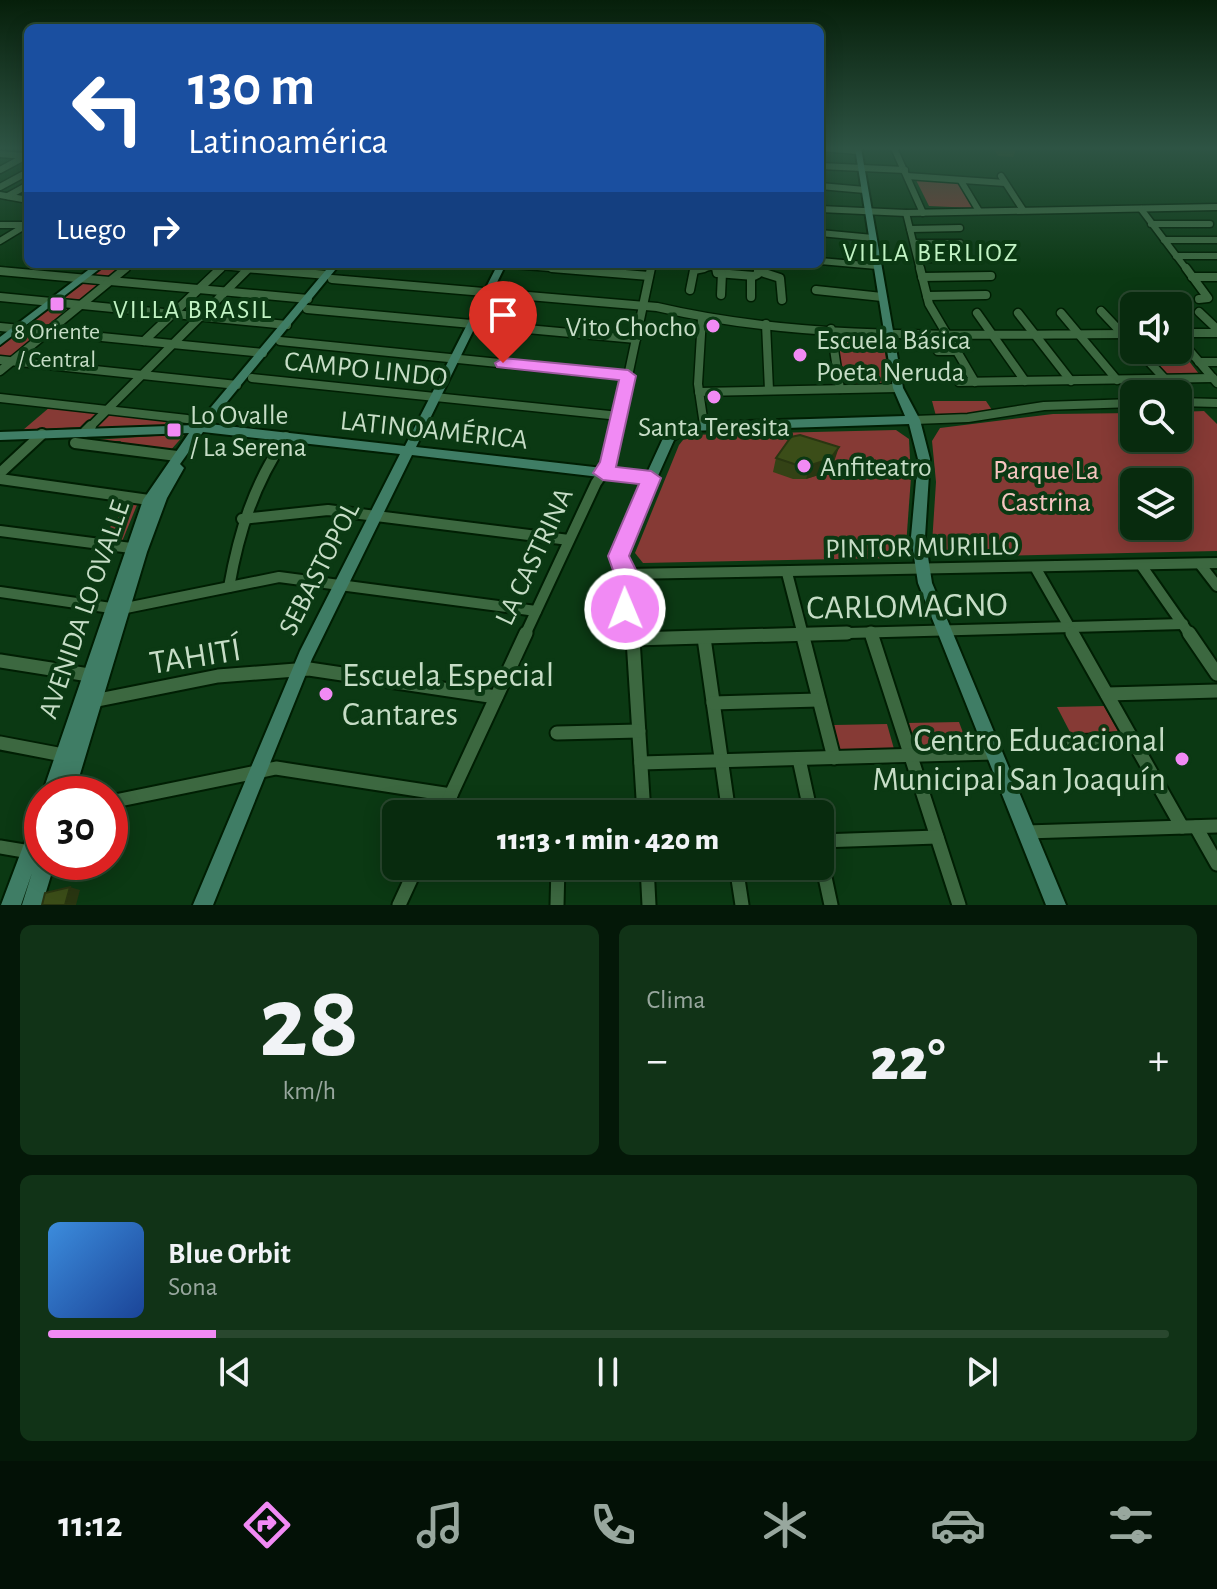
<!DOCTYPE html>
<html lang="es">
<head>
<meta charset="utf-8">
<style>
	body { margin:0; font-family:"Alegreya Sans",sans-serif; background:#113317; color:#f1f3f6; height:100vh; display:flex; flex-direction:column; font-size:30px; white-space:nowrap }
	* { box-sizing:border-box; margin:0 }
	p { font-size:26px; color:#98a79e }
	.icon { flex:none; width:44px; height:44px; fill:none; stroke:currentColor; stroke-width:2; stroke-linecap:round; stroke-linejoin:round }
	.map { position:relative; height:905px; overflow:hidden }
	.sheet { display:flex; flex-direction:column; gap:20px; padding:20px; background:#041808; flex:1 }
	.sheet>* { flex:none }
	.top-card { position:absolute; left:24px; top:24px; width:800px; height:244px; border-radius:12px; box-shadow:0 4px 20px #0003,0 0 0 2px #29472e; background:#1a4fa0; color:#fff; overflow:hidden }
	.controls { position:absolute; left:1120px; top:292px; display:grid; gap:16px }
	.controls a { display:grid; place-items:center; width:72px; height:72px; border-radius:12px; background:#082b0e; box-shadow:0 4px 20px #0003,0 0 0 2px #29472e; font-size:40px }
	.speed { position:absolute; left:24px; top:776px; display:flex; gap:16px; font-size:40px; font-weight:700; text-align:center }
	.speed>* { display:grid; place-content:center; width:104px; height:104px; border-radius:50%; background:#082b0e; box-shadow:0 4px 20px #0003,0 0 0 2px #29472e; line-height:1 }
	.speed .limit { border:12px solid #d22; background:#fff; color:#111 }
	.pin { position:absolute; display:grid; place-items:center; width:68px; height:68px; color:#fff; margin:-82px -34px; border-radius:50% 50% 50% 0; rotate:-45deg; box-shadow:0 0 8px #0007 }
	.pin .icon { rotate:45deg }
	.me { position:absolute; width:88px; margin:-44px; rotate:359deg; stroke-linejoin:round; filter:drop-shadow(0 0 6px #0008) }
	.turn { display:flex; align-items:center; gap:28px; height:168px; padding:0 32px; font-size:36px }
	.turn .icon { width:104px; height:104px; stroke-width:2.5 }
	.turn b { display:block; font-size:56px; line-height:68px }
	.then { display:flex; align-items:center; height:76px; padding:0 32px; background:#0003; gap:16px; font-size:30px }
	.big { font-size:60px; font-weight:800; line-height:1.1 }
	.sheet .widget { flex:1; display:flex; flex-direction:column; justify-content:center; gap:12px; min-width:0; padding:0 28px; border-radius:12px; background:#113317 }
	.sheet .dial { align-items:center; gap:0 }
	.dial b { font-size:104px; line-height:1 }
	.song { display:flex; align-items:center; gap:24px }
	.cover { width:96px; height:96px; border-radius:12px; background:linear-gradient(135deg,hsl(210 70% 55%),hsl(220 70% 35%)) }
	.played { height:8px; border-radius:4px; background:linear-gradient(90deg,#f18af4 15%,#29472e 15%) }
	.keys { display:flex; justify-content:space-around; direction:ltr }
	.heat { display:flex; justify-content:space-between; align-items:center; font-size:44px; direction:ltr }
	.sheet .tiles { flex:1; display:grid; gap:20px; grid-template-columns:1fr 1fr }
	.widget:last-child { grid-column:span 2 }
	.trip { position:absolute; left:382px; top:800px; width:452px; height:80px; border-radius:12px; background:#082b0e; box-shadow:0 4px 20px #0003,0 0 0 2px #29472e; font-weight:800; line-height:80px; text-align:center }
	.tab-bar { display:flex; height:128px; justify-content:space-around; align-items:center; background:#031106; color:#98a79e }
	.tab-bar .icon { width:56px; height:56px }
	.tab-bar .selected { color:#f18af4 }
	.tab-bar b { font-size:36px; color:#f1f3f6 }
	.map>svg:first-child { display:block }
</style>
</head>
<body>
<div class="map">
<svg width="1217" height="905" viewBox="0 0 1217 905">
	<rect width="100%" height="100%" fill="#0b3913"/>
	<g fill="#863a35" fill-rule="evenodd">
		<polygon points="915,178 956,180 973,208 929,206"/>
		<polygon points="107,264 129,264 0,369 0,347"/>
		<polygon points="840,333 879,336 883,341 890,385 844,383 837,336"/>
		<polygon points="1178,347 1199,374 1166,375 1142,350 1178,350"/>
		<polygon points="932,401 986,401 992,410 962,416 936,416"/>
		<polygon points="50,407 98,412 82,427 23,430"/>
		<path d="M1204,411L1217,424V551L947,557L932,544L936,482L932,441L940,428L1053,414L1134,413V438H1178V412ZM1134,482H1178V526H1134Z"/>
		<polygon points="112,412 193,421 191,425 95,428"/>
		<polygon points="896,430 909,439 911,477 906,546 893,558 643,563 635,553 679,445 687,435"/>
		<polygon points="185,434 169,452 118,446 121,441 79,441"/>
		<polygon points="130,504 137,505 121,544 98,541"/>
		<polygon points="1104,706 1119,733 1071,734 1057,707"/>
		<polygon points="959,722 968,746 913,747 906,723"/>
		<polygon points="887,724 894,749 839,749 834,725"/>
	</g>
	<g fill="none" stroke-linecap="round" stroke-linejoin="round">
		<defs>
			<g id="street-far3">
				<polyline points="822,148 858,151"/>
				<polyline points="894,148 923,213"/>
				<polyline points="0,154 25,156"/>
				<polyline points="820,166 905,170"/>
				<polyline points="0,170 28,155"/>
				<polyline points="907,176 1005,183"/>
				<polyline points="1001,176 1023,210"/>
				<polyline points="961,181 979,211"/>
				<polyline points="820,186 865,190"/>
				<polyline points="0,187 24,174"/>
				<polyline points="0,195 28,200"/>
				<polyline points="8,196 28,185"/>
				<polyline points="820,209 906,213 1217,207"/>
				<polyline points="1141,209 1187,270"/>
				<polyline points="906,213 920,270"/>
				<polyline points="1151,224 1210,224"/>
				<polyline points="0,225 25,225"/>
				<polyline points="910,229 960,228"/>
				<polyline points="820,233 873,238"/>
				<polyline points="1164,240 1217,240"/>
				<polyline points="0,241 28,224"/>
				<polyline points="914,243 960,243"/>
				<polyline points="1176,256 1217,256"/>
				<polyline points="918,259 968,259"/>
				<polyline points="820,261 877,266"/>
				<polyline points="194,264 269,270"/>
				<polyline points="500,264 577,270"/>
				<polyline points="715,264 716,270"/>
				<polyline points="758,264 758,270"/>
				<polyline points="123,270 131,264"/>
				<polyline points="219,270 223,266"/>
				<polyline points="651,270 652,264"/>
				<polyline points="694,270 715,266"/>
			</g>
			<g id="street-far2">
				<polyline points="245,268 327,275"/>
				<polyline points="552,268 649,276"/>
				<polyline points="716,268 717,273 754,276 758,274 758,268"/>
				<polyline points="920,268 929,304 975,382"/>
				<polyline points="1186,268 1208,298 1199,299"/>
				<polyline points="0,271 308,299"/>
				<polyline points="758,271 780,278 782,300"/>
				<polyline points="751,276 751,297"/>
				<polyline points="922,277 991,276"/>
				<polyline points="1192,277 1217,277"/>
				<path d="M332,279L657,307C810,343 977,334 1134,334"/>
				<polyline points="690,290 694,270 704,268"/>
				<polyline points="816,290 882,297"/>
				<polyline points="721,295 722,273"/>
				<polyline points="927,296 986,295"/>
				<polyline points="0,297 287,325"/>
				<polyline points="307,309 636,339"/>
				<polyline points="1101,311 1134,346"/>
				<polyline points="1199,312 1217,329"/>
				<polyline points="977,313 1025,381"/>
				<polyline points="1018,313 1071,381"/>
				<polyline points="1061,313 1117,380"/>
				<polyline points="702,318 698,384 704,425"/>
				<polyline points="766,324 769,390"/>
				<polyline points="0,327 263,353"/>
				<polyline points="831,329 840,389"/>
				<polyline points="1178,333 1217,333"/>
				<polyline points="1178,337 1217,383"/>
				<polyline points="144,341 221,268"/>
				<polyline points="280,341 628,376"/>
				<polyline points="1138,350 1165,379"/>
				<polyline points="938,351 957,351"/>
				<polyline points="0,360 237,385"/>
				<polyline points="1199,362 1217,362"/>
				<polyline points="0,371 126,268"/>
				<polyline points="252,378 619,416"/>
				<polyline points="959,382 1213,378"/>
				<polyline points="699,392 898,388"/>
				<polyline points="0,398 187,419"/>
				<polyline points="1178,402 1217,403"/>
				<polyline points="914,420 968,418 1044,406 1134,403"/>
				<polyline points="89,428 248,269"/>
				<polyline points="617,428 651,268"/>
			</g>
			<g id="street-far1">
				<polyline points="85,432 91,426"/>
				<polyline points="75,443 177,456"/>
				<polyline points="0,473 42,434"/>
				<polyline points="0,479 149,500"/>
				<polyline points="242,519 328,510 569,540"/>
				<polyline points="0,531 131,548"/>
				<polyline points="1200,564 1217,586"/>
				<polyline points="1141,565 1190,635"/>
				<polyline points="1035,567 1074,635"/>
				<polyline points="787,573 803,635"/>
				<polyline points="627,574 1217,563"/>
				<polyline points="627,574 623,584 628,635"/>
				<polyline points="627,574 620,568 618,556 651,478"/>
				<path d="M229,587C239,531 254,484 286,437"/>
				<polyline points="0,592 111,608"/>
				<polyline points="121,609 279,577 536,611"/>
				<polyline points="525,635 596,483 609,464 617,426"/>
				<polyline points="773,635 1183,624"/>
			</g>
			<g id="street">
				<polyline points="627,633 633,639 644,814"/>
				<polyline points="802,633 834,758"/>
				<polyline points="871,633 959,905"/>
				<polyline points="1072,633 1182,827"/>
				<polyline points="1189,633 1217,674"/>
				<polyline points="704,638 729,814"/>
				<polyline points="633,639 847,633"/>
				<polyline points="0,661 89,675"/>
				<polyline points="1107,694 1217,691"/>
				<polyline points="93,701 218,676 309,669 496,697"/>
				<polyline points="713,703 819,700"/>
				<polyline points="557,733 639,731"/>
				<polyline points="1073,742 1132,739"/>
				<polyline points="0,743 63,755"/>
				<polyline points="799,759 811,814"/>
				<polyline points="641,763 993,753"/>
				<polyline points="110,802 276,768 451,795"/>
				<polyline points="442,814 526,633"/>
				<polyline points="565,814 643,811"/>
				<polyline points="1196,827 1217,864"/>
				<polyline points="1026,832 1217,826"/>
				<polyline points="820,841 937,837"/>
				<polyline points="0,847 30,852"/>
				<polyline points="820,854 831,905"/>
				<polyline points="647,866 649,905"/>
				<polyline points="736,866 742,905"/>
				<polyline points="399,905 417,866"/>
				<polyline points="557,905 558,866"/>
			</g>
			<g id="secondary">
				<polygon points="855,148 861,148 903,388 920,420 930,459 925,537 932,583 1066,905 1046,905 918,583 911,537 918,459 909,424 687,431 674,440 657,478 655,481 651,483 412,455 312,659 213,905 193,905 300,651 400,454 203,432 180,464 184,468 167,498 147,552 74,794 42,794 143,500 189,433 0,440 0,432 196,425 331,264 340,264 209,424 405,446 498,264 506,264 416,447 647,473 665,434 685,423 905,416 893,388"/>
				<polygon points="96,264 106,264 0,345 0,337"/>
				<polygon points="42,809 42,844 38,856 42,854 42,862 55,862 42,905 22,905 32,873 21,905 1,905 36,812"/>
			</g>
		</defs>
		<use href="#street-far3" stroke="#001e03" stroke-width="9"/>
		<use href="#street-far2" stroke="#001e03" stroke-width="11"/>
		<use href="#street-far1" stroke="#001e03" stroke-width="14"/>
		<use href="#street" stroke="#001e03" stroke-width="17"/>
		<use href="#secondary" stroke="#001e03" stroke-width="4"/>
		<use href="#street-far3" stroke="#3c6840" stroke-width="6"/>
		<use href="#street-far2" stroke="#3c6840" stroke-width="8"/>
		<use href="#street-far1" stroke="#3c6840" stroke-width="10"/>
		<use href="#street" stroke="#3c6840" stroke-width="13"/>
		<use href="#secondary" fill="#3f7d65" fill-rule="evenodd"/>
	</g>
	<g fill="#334215">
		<polygon points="993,148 1017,148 1013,157 998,156"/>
		<polygon points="776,458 834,462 825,473 806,479 793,479 773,472"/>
	</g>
	<g fill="#293611">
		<polygon points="839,447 834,462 825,473 806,479 811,465"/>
		<polygon points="70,887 80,890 76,905 65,905"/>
	</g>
	<g fill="#3b4d18" stroke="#293611" stroke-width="2">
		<polygon points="800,435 839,447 830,459 811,465 797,465 776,458 791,437"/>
		<polygon points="70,887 65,905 42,905 45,893"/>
	</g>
	<linearGradient id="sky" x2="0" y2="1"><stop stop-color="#061f0a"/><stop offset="0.54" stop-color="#2e5444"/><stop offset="1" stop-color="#2e5444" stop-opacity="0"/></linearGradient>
	<rect width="1217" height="275" fill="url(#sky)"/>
	<path fill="#f18af4" stroke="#9d5a9f" stroke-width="2" d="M503,358L628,370L636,376L616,467L651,471L661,478L629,556L638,574C631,588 639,602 633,616L625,619L617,616L614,609L615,576L608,556L639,484L603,480L593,473L600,462L619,380L497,367L495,363Z"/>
	<g fill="#f18af4" stroke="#0b3913" stroke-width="3">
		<rect x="49" y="296" width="16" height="16" rx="4"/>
		<circle cx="713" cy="326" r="8"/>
		<circle cx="800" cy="355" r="8"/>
		<circle cx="714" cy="397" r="8"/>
		<rect x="166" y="422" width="16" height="16" rx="4"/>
		<circle cx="804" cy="466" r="8"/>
		<circle cx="326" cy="694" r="8"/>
		<circle cx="1182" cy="759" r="8"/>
	</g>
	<g text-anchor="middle" stroke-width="8" stroke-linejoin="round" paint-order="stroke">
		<g font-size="24" fill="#c6ddc6" stroke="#0b3913">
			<text x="57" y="339">8 Oriente<tspan x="57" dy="28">/ Central</tspan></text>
		</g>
		<g font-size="26" letter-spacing="2" fill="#c2f3c4" stroke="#0b3913">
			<text x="931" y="261">VILLA BERLIOZ</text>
			<text x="193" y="318">VILLA BRASIL</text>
		</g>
		<g font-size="28" fill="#c6ddc6" stroke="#0b3913" text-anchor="start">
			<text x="697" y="336" text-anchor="end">Vito Chocho</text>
			<text x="816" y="349">Escuela Básica<tspan x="816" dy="32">Poeta Neruda</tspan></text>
			<text x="190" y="424">Lo Ovalle<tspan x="190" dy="32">/ La Serena</tspan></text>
			<text x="714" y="436" text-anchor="middle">Santa Teresita</text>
			<text x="820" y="476">Anfiteatro</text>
		</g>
		<g font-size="28" fill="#c6ddc6" stroke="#0b3913">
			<text transform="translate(366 368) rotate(6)" y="10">CAMPO LINDO</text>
			<text transform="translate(434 429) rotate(6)" y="10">LATINOAMÉRICA</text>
			<text transform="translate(922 546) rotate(-1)" y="10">PINTOR MURILLO</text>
			<text transform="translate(533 556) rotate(-65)" y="10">LA CASTRINA</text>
			<text transform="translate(318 568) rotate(-63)" y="10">SEBASTOPOL</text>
			<text transform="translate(83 609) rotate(-71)" y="10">AVENIDA LO OVALLE</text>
		</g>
		<g font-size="28" fill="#f6c5c0" stroke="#0b3913">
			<text x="1046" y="479">Parque La<tspan x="1046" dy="32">Castrina</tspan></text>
		</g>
		<g font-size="34" fill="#c6ddc6" stroke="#0b3913">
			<text transform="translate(907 605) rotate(-1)" y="12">CARLOMAGNO</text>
			<text transform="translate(195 655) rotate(-9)" y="12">TAHITÍ</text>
		</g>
		<g font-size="34" fill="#c6ddc6" stroke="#0b3913" text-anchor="start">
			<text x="342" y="686">Escuela Especial<tspan x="342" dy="39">Cantares</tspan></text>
			<text x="1166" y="751" text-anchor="end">Centro Educacional<tspan x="1166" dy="39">Municipal San Joaquín</tspan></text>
		</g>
	</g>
</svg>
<div class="controls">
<a><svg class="icon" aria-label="sound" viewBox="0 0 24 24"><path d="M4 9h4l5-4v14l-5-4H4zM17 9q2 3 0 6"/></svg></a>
<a><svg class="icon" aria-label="search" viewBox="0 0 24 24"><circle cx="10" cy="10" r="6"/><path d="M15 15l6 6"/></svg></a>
<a><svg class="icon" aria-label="layers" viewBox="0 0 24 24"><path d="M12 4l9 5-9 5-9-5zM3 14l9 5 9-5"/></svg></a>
</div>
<div class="speed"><div class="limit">30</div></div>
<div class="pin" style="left:503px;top:363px;background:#d93025"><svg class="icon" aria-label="arrive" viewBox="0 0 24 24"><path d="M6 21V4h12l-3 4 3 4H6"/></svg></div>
<svg class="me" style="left:625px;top:609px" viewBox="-20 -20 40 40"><circle r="17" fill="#f18af4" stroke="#fff" stroke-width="3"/><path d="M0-11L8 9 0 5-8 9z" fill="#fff"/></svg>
<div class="trip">11:13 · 1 min · 420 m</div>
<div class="top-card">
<div class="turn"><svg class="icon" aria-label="left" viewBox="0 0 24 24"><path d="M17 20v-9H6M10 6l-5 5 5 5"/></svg><div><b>130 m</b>Latinoamérica</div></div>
<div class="then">Luego<svg class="icon" aria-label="right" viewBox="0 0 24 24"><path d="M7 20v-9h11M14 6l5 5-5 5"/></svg></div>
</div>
</div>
<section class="sheet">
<div class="tiles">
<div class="widget dial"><b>28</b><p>km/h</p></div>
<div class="widget"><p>Clima</p>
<div class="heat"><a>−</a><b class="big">22°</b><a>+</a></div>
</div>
<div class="widget">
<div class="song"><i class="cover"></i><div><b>Blue Orbit</b><p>Sona</p></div></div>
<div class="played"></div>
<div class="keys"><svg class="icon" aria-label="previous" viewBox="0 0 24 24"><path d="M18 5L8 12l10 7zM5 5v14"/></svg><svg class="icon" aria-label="pause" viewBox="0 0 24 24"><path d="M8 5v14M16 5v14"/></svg><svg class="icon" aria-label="next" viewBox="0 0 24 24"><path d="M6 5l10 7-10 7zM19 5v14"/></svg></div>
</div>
</div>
</section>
<nav class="tab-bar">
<b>11:12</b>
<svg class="icon selected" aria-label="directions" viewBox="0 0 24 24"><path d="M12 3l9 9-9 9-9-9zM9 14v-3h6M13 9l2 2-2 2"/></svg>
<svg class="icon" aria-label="music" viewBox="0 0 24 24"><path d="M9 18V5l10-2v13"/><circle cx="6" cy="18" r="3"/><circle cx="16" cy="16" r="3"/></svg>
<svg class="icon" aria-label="phone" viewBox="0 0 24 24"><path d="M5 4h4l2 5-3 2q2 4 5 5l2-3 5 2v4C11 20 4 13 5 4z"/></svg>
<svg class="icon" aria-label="climate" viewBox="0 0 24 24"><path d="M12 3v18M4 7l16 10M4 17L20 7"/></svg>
<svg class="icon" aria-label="car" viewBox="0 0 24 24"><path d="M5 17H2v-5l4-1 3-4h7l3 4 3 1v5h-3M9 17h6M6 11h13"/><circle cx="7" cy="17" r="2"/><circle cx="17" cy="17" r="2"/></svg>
<svg class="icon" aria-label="filters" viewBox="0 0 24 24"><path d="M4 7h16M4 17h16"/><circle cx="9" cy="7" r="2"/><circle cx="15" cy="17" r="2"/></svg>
</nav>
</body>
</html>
